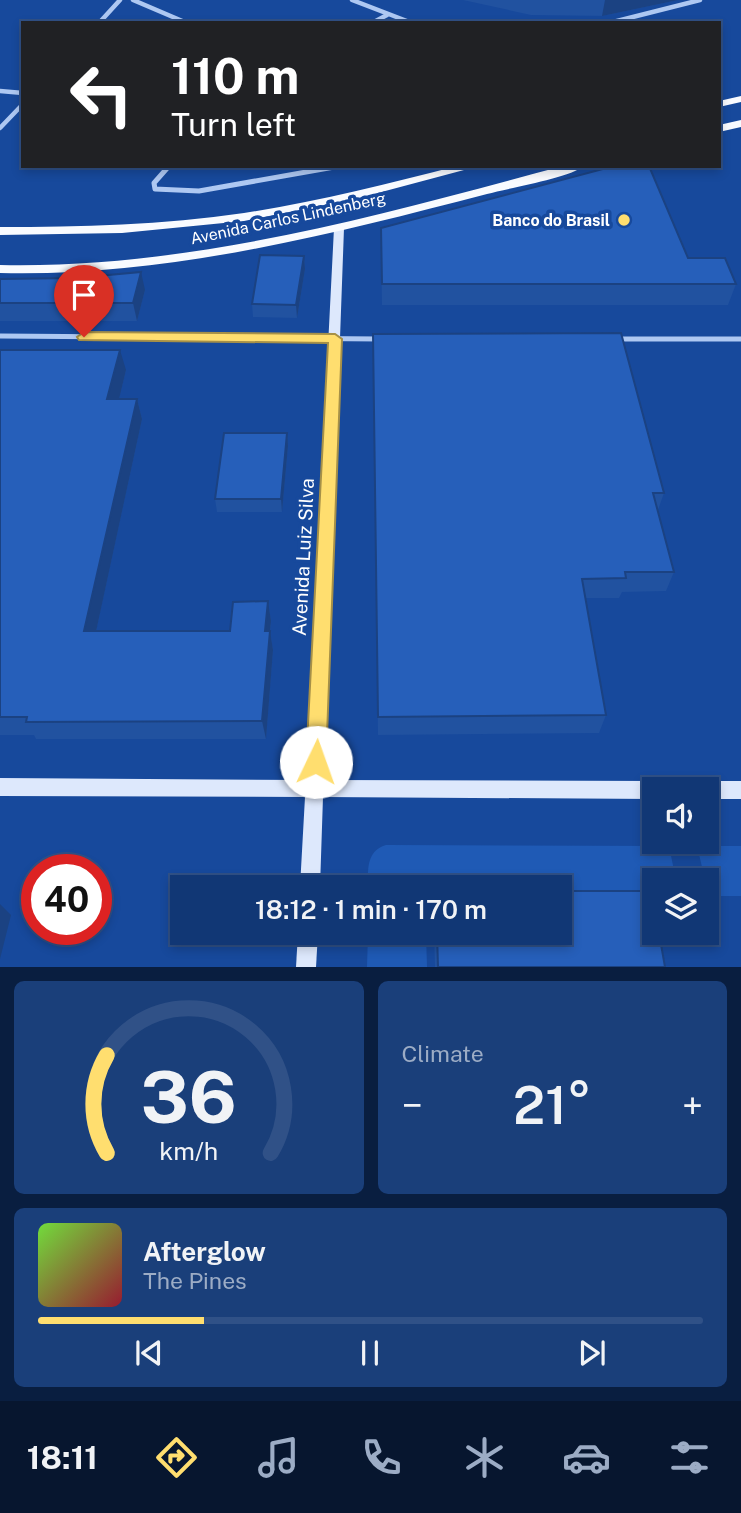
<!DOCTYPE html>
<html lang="en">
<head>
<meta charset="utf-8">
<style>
	body { margin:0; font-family:"Public Sans",sans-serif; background:#1a3f7a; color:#f1f3f6; height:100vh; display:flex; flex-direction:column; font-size:26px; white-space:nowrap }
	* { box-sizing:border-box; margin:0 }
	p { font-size:23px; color:#9cacc5 }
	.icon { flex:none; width:38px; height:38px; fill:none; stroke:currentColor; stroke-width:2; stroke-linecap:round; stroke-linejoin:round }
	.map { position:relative; height:967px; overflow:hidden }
	.details { display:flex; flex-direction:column; gap:14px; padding:14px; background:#091e40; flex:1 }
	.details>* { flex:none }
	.guide { position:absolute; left:21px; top:21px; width:700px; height:147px; border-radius:0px; box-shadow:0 4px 10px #0003,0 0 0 2px #305187; background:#202124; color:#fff; overflow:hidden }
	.buttons { position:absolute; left:642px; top:777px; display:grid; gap:14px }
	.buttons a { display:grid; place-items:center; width:77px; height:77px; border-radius:0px; background:#113775; box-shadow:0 4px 10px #0003,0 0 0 2px #305187; font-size:35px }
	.speed { position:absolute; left:21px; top:854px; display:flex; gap:14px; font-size:35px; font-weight:700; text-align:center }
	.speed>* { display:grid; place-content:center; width:91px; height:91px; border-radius:50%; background:#113775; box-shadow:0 4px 10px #0003,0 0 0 2px #305187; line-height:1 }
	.speed .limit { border:10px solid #d22; background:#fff; color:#111 }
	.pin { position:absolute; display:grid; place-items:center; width:60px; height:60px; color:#fff; margin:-72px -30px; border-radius:50% 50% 50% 0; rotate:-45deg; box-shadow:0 0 7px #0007 }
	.pin .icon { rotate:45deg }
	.me { position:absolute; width:77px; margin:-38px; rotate:3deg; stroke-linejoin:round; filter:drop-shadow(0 0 5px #0008) }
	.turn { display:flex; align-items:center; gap:24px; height:147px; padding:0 35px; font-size:32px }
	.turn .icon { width:91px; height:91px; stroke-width:2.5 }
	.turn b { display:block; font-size:49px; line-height:60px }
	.big { font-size:52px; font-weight:600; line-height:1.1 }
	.details .widget { flex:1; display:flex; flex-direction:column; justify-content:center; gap:10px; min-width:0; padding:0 24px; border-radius:10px; background:#1a3f7a }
	.details .dial { align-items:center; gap:0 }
	.dial svg { height:182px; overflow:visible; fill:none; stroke:#305187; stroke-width:7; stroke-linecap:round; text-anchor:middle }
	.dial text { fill:#f1f3f6; stroke:none }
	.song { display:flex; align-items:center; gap:21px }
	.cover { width:84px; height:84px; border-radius:10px; background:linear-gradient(135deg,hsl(100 70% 55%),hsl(350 70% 35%)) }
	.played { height:7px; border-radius:4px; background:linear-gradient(90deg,#ffde6f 25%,#305187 25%) }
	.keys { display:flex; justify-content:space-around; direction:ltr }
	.heat { display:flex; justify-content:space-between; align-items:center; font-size:38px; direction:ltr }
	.details .tiles { flex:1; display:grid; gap:14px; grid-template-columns:1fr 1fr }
	.widget:last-child { grid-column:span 2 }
	.trip { position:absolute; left:170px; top:875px; width:402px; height:70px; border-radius:0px; background:#113775; box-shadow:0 4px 10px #0003,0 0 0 2px #305187; font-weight:600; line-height:70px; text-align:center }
	.dock { display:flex; height:112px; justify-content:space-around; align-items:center; background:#07162f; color:#9cacc5 }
	.dock .icon { width:49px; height:49px }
	.dock .on { color:#ffde6f }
	.dock b { font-size:32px; color:#f1f3f6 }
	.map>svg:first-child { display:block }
</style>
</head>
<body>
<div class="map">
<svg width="741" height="967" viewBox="0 0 741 967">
	<rect width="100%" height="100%" fill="#17499c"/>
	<g fill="#1f5ab5">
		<path d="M386,845L669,846L676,880H654V895L560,900V887H368C368,870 366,851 386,845Z"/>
		<polygon points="697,846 741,846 741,896 709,896"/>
		<polygon points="368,933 426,933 427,967 367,967"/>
	</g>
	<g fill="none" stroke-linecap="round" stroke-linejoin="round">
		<g stroke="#aec8f2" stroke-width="4.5">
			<polyline points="133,0 187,23"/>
			<polyline points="352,0 412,23"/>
			<polyline points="99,23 120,0"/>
			<polyline points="372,23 387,15"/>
			<polyline points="609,23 700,0"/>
			<polyline points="0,91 23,93"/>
			<polyline points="0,128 23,104"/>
		</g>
		<g stroke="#aec8f2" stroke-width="5">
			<polyline points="169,166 154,183 155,189 199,191 340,166"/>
			<polyline points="0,336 380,339"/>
			<polyline points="616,339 741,339"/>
		</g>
		<g fill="#dde8fc" fill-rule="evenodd">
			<polygon points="339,225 344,228 324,780 654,781 660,784 663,789 654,789 654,799 323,797 320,887 300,887 305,797 0,796 0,778 306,780 334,228"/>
			<polygon points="707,781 741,781 741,799 707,799 707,789 698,789 701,784"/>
			<polygon points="298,933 318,933 316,967 296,967"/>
		</g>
		<g fill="#f9fbff" fill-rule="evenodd">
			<polygon points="741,96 741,102 719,107 719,101"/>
			<polygon points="741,120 741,127 719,132 719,125"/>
			<path d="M457,166H479L359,198L244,221L122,233L0,235V227C81,227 163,225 244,213C316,202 387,184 457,166Z"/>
			<path d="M563,166H584C569,178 509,188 487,194C329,235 165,277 0,273V265C191,269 380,215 563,166Z"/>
		</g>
	</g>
	<g fill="#2152a0">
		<polygon points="463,0 678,0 602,16 531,15"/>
		<polygon points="381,249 688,258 736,284 728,305 382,305"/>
		<polygon points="304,256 305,269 297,318 253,317 252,304"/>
		<polygon points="0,279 145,290 137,321 0,321"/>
		<polygon points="373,334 664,493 658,510 674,572 666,591 622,592 619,598 585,598 606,715 599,733 378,735"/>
		<polygon points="0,350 126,370 119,399 137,399 142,419 96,631 230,631 268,601 271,621 270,631 273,650 266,739 36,739 34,735 0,735"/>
		<polygon points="287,433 288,446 282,512 217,512 215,499"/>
		<polygon points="434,933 560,933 665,967 435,967"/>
	</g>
	<g fill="#1b4282">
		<polygon points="605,0 678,0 602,16"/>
		<polygon points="304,256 305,269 297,318 296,305"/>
		<polygon points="141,272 145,290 137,321 133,303"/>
		<polygon points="120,350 126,370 114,420 107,399"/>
		<polygon points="137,399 142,419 92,650 84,631"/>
		<polygon points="287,433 288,446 282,512 281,499"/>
		<polygon points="268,601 271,621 268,649 265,631"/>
		<polygon points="270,631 273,650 266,739 262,721"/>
		<polygon points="0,904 11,915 0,959"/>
	</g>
	<g fill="#265fba" stroke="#1b4282" stroke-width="2">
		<polygon points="614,166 649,166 688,258 725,258 736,284 382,284 381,228"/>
		<polygon points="260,255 304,256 296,305 252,304"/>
		<polygon points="141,272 133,303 0,303 0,279 76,278"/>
		<polygon points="621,333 664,493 653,493 674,572 625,572 626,578 582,579 606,715 378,717 373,334"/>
		<polygon points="0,350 120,350 107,399 137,399 84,631 230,631 233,602 268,601 265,631 270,631 262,721 26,722 27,717 0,717"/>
		<polygon points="224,433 287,433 281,499 215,499"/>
		<polygon points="560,891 652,891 654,906 654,933 659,933 665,967 438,967 437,933 560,933"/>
	</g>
	<polygon fill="#ffde6f" stroke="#a69048" stroke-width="2" points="84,332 335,334 342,339 326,762 323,769 316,771 309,769 306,762 328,343 79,340 77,337"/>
	<circle fill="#ffde6f" stroke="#17499c" stroke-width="2.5" cx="624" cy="220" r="7"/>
	<g text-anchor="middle" stroke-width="7" stroke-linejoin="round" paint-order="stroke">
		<g font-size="16" fill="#fff" stroke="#17499c">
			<text transform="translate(288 218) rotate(-12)" y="6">Avenida Carlos Lindenberg</text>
		</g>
		<g font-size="16" font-weight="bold" fill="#fff" stroke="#17499c" text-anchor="end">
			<text x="610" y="226">Banco do Brasil</text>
		</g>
		<g font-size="19" fill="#fff" stroke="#17499c">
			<text transform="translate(303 557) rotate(-87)" y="7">Avenida Luiz Silva</text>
		</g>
	</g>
</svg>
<div class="buttons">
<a><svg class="icon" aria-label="sound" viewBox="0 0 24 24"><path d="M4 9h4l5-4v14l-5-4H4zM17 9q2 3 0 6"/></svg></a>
<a><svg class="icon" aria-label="layers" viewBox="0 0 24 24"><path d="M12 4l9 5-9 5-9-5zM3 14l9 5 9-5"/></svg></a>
</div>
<div class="speed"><div class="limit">40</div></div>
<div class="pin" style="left:84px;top:337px;background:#d93025"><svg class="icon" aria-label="arrive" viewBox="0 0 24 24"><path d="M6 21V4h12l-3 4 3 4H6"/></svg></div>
<svg class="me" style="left:316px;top:762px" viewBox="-20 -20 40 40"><circle r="19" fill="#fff"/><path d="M0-13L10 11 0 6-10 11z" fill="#ffde6f"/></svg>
<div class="trip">18:12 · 1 min · 170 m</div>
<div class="guide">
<div class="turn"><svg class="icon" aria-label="left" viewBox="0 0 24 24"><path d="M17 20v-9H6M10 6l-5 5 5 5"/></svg><div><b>110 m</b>Turn left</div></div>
</div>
</div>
<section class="details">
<div class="tiles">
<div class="widget dial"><svg viewBox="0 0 100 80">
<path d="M14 69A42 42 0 1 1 86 69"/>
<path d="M14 69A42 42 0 0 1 14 26" stroke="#ffde6f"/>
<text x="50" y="56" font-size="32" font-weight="700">36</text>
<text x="50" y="72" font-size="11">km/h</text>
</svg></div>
<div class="widget"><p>Climate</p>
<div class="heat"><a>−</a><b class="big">21°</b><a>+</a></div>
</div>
<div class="widget">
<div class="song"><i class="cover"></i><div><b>Afterglow</b><p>The Pines</p></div></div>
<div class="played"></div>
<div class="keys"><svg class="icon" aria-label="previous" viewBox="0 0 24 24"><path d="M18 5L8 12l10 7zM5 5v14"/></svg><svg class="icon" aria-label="pause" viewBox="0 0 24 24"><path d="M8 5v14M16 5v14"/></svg><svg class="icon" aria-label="next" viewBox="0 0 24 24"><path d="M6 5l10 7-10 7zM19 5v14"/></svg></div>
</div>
</div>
</section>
<nav class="dock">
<b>18:11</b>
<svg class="icon on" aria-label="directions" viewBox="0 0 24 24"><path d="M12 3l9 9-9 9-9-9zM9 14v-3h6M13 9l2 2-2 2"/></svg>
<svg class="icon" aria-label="music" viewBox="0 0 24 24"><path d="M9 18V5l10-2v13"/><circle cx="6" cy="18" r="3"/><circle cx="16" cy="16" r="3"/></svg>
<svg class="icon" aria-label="phone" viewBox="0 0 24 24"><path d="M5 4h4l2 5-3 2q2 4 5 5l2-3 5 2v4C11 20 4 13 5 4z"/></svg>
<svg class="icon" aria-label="climate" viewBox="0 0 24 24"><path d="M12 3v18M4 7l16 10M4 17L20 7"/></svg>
<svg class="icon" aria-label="car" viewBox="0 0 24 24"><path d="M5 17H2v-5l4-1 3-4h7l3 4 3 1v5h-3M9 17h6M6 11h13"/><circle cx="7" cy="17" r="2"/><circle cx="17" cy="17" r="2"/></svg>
<svg class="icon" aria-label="filters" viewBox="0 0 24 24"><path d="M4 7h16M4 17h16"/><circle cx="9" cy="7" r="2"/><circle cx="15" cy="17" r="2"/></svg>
</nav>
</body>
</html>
